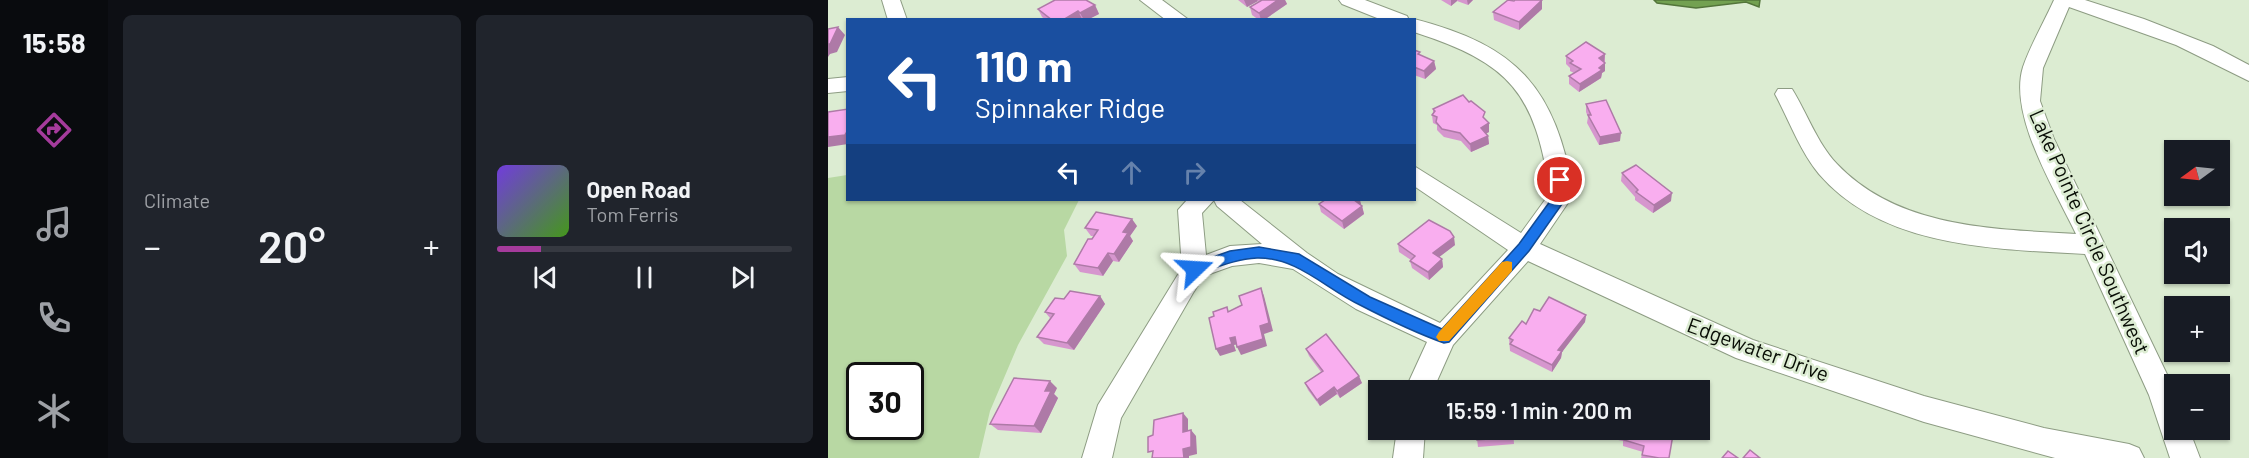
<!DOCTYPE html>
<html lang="en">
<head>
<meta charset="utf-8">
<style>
	body { margin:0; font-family:Barlow,sans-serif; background:#20242c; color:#f1f3f6; height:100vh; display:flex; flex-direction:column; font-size:22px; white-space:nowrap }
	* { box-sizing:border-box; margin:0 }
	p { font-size:20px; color:#9ea1a6 }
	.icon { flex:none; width:33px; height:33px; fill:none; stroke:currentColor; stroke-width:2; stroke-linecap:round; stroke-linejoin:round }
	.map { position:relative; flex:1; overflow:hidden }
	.drawer { display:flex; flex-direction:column; gap:15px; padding:15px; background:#0d0f14; width:720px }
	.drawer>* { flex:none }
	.top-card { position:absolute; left:18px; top:18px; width:570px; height:183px; border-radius:0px; box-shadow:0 2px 4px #0004; background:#1a4fa0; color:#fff; overflow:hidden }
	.needle { width:39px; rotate:255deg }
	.tools { position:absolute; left:1336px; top:140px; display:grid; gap:12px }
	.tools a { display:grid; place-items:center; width:66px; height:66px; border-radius:0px; background:#171b24; box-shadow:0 2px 4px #0004; font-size:30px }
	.speed { position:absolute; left:18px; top:362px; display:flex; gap:12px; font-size:30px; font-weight:700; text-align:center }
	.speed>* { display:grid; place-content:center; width:78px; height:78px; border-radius:50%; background:#171b24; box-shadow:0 2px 4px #0004; line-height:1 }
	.speed .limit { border:3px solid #111; border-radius:9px; background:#fff; color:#111 }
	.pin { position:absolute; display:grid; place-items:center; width:51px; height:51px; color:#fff; margin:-26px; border:3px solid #fff; border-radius:50%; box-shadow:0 2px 6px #0007 }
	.me { position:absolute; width:66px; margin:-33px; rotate:70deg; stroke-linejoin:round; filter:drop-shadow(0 0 4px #0008) }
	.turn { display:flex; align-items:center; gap:21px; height:126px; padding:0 30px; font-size:27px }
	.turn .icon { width:78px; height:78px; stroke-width:2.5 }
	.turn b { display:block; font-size:42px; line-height:51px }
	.lanes { display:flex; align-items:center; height:57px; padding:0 30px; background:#0003; justify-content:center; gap:30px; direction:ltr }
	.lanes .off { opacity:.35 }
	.big { font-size:45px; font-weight:600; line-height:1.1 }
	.drawer .tile { flex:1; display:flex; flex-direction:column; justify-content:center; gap:9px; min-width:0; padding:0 21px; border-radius:9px; background:#20242c }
	.song { display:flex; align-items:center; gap:18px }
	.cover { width:72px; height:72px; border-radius:9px; background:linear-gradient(135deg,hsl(260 70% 55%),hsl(100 70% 35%)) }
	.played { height:6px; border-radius:3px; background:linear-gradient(90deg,#a53b9c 15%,#363941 15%) }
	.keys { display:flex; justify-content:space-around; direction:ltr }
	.heat { display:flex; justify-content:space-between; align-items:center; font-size:33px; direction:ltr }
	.drawer .tiles { flex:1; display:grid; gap:15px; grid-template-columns:repeat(2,1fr) }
	.trip { position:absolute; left:540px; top:380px; width:342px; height:60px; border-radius:0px; background:#171b24; box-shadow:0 2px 4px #0004; font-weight:600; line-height:60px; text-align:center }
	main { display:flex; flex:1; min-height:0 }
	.tabs { display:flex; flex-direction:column; width:108px; justify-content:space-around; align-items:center; background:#090b0e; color:#9ea1a6 }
	.tabs .icon { width:42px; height:42px }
	.tabs .current { color:#a53b9c }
	.tabs b { font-size:27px; color:#f1f3f6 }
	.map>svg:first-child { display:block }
</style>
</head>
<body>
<main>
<nav class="tabs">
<b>15:58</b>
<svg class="icon current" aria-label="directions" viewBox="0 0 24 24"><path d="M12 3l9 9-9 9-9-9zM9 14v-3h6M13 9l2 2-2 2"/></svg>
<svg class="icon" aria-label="music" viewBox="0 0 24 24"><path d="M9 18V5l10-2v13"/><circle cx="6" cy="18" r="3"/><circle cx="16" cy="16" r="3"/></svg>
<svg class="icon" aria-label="phone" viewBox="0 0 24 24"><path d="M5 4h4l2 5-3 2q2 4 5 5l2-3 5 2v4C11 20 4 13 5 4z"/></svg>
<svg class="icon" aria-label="climate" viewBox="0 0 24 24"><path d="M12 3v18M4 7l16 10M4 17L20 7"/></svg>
</nav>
<section class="drawer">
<div class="tiles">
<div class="tile"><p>Climate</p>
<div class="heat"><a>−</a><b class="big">20°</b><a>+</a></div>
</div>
<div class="tile">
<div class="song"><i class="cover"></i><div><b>Open Road</b><p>Tom Ferris</p></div></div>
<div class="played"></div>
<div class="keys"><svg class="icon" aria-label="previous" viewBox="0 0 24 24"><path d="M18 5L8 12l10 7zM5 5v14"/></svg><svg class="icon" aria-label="pause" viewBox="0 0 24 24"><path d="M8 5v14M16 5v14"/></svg><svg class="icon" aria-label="next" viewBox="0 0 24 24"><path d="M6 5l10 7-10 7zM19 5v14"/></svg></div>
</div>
</div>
</section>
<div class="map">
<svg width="1421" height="458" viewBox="0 0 1421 458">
	<rect width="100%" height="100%" fill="#dcecd2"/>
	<path fill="#b8d8a3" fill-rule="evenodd" d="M19,175L20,200H251L236,230L239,256L190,345L162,411L151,458H0V178ZM32,375H82V426H32Z"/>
	<polygon fill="#73a151" stroke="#53753a" stroke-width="1.5" points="826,0 932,0 931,7 918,2 868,8 829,3"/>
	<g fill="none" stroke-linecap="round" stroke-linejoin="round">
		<defs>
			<g id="minor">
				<polygon points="54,0 72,0 79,20 60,20"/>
				<polygon points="312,0 334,0 361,20 338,20"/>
				<polygon points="511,0 537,0 579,16 581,20 554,20 514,4"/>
				<path d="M1226,0H1257L1316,19L1385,46L1421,65V81L1348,45L1241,7L1215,68L1212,101L1226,139L1347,391V429H1361L1372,458H1342L1321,395L1257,254C1167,249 1055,248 991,174C972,151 961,120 947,94L950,89H964C979,113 989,143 1009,164C1070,228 1164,229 1248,234C1227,190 1180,115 1195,67C1203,44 1216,22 1226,0Z"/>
				<path d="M586,19C691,46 727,88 746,194L712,244L925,340L1096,396L1216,428L1301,444L1311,448L1316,458H1227L1096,422L908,358L700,261L625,345L605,390H577L599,342L528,309L465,269L431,263L404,266L376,276L365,293L293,418L284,458H254L270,405L354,268L350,210L359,200H412L479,253L510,274L612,323L680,250L586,186V166L693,233L722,193C707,92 682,63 586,32ZM386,200L389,206L434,244L402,246L378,255L374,213Z"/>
				<polygon points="20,77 20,91 0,93 0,79"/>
				<polygon points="569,429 597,429 595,458 565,458"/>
			</g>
		</defs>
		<use href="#minor" stroke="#8d9c83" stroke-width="2"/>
		<use href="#minor" fill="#fff" fill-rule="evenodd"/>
	</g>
	<g fill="#d696ce">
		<polygon points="410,0 457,0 459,4 436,20 431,20 424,15 422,7 431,2 430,1 419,7"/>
		<polygon points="613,0 645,0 640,5 629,1 623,6"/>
		<polygon points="714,0 714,9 691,30 666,20 665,12 686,1"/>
		<polygon points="267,5 271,14 259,20 218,20 214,17 210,9"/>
		<polygon points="586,48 587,50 592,55 606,61 608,69 597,79 586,75"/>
		<polygon points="777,54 777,71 774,73 773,78 751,92 741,84 741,76 746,73 742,71 742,68 738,64 738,56"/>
		<polygon points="758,104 792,141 771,145 759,123 760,117 758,112"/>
		<polygon points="605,109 657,119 661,132 658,133 660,136 661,144 643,152 633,141 616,137 609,130 609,125 605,123 604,115 605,113"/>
		<polygon points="794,173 843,201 825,213 807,200 807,197 793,181"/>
		<polygon points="491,204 533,204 532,204 534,206 536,214 516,229 493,212"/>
		<polygon points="309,226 302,236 305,241 291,262 285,261 275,276 252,272 246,264 266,236 263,236 257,228"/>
		<polygon points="570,244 627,245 611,257 614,259 615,267 601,280 584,268 582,261 583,260 571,252"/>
		<polygon points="272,296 277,304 246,350 216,344 209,337 222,318 217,312 236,299"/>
		<polygon points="712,311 758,315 757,322 734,352 733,358 724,372 682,351 681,338"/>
		<polygon points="478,349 534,383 512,398 509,394 492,406 480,390 477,383 493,372 481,356"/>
		<polygon points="229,388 226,394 230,398 213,433 170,430 162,424"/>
		<polygon points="644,429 685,429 686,444 650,447 649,439 645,440"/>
		<polygon points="778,429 846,429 841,458 813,458 815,452 795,446 795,441 776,437"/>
	</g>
	<g fill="#ae7aa7">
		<polygon points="416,0 429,0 430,1 419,7"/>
		<polygon points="450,0 457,0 459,4 436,20 433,20 431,13"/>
		<polygon points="623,0 629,0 629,1 623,6"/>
		<polygon points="639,0 645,0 640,5"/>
		<polygon points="714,0 714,9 691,30 691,22"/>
		<polygon points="267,5 271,14 259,20 256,20 252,13"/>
		<polygon points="250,11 254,19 254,20 235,20"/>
		<polygon points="10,27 17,35 9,52 2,54 0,57 0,44"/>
		<polygon points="777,54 776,63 771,58"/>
		<polygon points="606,61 608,69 597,79 596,71"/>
		<polygon points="777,63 777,71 774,73 773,78 751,92 752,84"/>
		<polygon points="661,123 661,132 654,136 653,128"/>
		<polygon points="20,130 20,144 0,147 0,137"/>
		<polygon points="793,133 792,141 771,145 772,137"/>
		<polygon points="660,136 661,144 643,152 642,144"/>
		<polygon points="844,193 843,201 825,213 826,205"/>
		<polygon points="526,200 532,200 533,204 528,208"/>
		<polygon points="534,206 536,214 516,229 514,221"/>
		<polygon points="304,219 309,226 302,236 305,241 291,262 286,254 295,232"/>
		<polygon points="626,237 627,245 606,261 605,253"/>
		<polygon points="280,253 285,261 275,276 270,268"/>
		<polygon points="614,259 615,267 601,280 600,272"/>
		<polygon points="433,288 436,296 445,331 436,334 439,346 413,355 409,347 432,326"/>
		<polygon points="272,296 277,304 246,350 239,343"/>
		<polygon points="758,315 757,322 734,352 733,358 724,372 724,365 730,350"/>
		<polygon points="407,337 411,344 406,345 408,351 392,356 388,349 402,338"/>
		<polygon points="531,376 534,383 512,398 509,391"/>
		<polygon points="222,381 229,388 226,394 230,398 213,433 206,426 217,391"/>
		<polygon points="506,387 509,394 492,406 489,400"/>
		<polygon points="355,413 360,419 360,438 355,432"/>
		<polygon points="363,430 368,436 369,454 361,456 361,458 356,458 355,449"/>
	</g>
	<g fill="#f9aeef" stroke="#ae7aa7" stroke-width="1.5">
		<polygon points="227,0 258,0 267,5 252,13 250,11 235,20 224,20 210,9"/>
		<polygon points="434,0 450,0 431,13 422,7"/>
		<polygon points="680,0 686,1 687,0 714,0 691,22 665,12"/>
		<polygon points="10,27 2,44 0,44 0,29"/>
		<polygon points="758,42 777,54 771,58 777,63 771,68 774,70 752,84 741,76 753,69 742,63 745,61 738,56"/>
		<polygon points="586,50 592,52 590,54 606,61 596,71 586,67"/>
		<polygon points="635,95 641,102 643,101 657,112 655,117 661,123 653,128 660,136 642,144 632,133 614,129 608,122 609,117 604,115 607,111 605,109"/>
		<polygon points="778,100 793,133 772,137 760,115 763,115 758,104"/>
		<polygon points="20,109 20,130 17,135 0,137 0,112"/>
		<polygon points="808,165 844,193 826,205 808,192 810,190 794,173"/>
		<polygon points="497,200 526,200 534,206 514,221 491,204"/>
		<polygon points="268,212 304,219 295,232 300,233 286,254 280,253 270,268 246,264 260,239 264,239 270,230 257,228"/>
		<polygon points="601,220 622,231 626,237 605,253 614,259 600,272 582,261 587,256 570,244"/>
		<polygon points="433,288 441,323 432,326 435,339 409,347 407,337 402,338 404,344 388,349 381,318 386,316 385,312 399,307 400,312 414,305 411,296"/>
		<polygon points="242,291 272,296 239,343 209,337 226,314 217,312 227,298 236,299"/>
		<polygon points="721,297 758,315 730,350 734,351 724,365 682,344 685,340 681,338 694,321 698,324 706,309 712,311"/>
		<polygon points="498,334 531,376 509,391 506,387 489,400 477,383 495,371 478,349"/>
		<polygon points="186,378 222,381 217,391 223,391 206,426 162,424"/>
		<polygon points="355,413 355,432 363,430 363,447 355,449 356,458 324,458 325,451 320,452 320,437 325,435 326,420"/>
		<polygon points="644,429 685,429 685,437 649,440 649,433 644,433"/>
		<polygon points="778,429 846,429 841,458 831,458 814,455 816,446 796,440 797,435 777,431"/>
		<polygon points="922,450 932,458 915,458"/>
		<polygon points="900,451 910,458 894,458"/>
	</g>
	<path fill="#1a73e8" stroke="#114b97" stroke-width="1.5" d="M732,175L739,180L741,194L701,251L621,342L616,343C588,333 559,319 532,305C498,289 469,257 429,258C407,259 388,268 367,275L360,269L362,265L402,251L431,247L471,254L542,297L614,329L691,244L728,193L726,180Z"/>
	<polygon fill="#f59e0b" points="679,261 684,262 684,271 621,341 611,341 608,337 611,332 674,262"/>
	<g text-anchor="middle" stroke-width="5" stroke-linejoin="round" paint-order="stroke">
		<g font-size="21" fill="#080d05" stroke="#dcecd2">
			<text transform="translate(1261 232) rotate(66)" y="7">Lake Pointe Circle Southwest</text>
			<text transform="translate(930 350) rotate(20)" y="7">Edgewater Drive</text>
		</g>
	</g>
</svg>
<div class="tools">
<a><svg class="needle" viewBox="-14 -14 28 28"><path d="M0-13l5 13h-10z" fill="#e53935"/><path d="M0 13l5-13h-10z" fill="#9ea1a6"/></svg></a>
<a><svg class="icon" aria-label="sound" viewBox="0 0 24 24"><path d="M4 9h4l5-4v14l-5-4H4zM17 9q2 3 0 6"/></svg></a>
<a>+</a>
<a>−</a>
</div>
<div class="speed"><div class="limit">30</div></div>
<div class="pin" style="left:732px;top:180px;background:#d93025"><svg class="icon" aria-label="arrive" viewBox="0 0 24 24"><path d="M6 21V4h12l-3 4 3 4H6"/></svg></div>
<svg class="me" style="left:367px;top:269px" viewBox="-20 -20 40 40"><path d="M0-17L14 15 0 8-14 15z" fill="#1a73e8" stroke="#fff" stroke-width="4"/></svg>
<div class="trip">15:59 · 1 min · 200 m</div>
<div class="top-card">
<div class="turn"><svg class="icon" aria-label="left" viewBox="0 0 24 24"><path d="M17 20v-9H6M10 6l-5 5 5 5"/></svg><div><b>110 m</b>Spinnaker Ridge</div></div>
<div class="lanes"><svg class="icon" aria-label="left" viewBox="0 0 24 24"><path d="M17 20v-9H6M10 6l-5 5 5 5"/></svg><svg class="icon off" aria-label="ahead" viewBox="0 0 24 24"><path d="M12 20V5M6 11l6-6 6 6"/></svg><svg class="icon off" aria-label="right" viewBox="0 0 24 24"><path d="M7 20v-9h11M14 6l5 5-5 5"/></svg></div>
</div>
</div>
</main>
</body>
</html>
